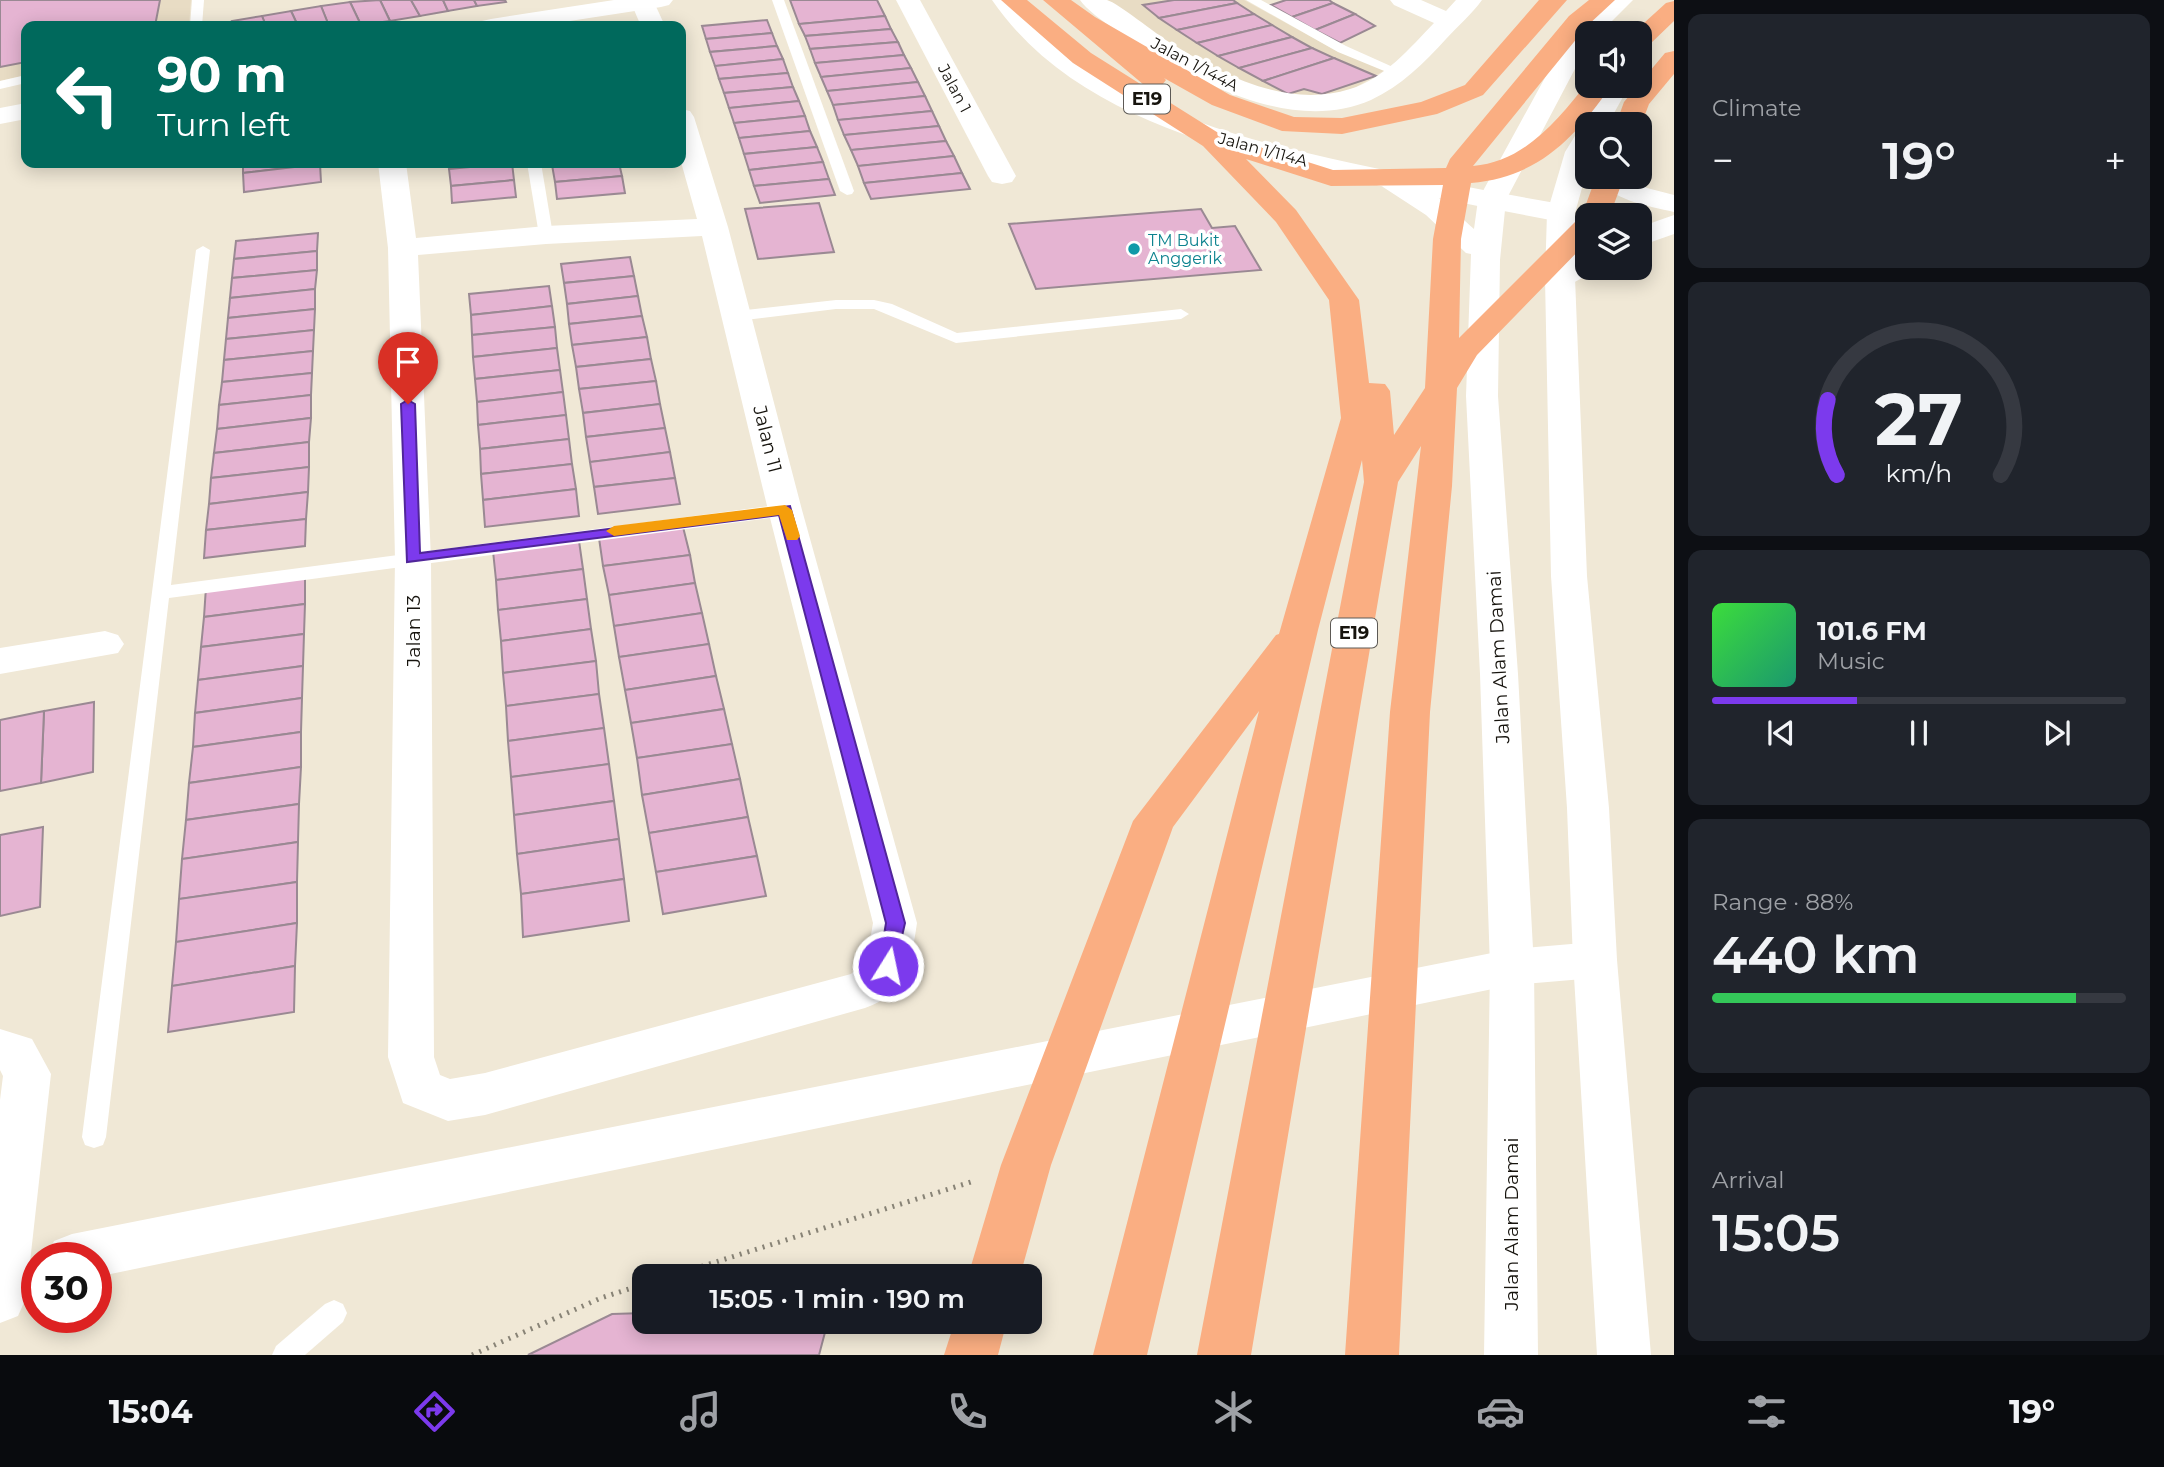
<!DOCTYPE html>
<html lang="en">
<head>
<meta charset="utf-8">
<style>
	body { margin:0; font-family:Montserrat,sans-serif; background:#20242c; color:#f1f3f6; height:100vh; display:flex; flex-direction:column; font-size:26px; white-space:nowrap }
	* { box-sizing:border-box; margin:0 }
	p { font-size:23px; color:#9ea1a6 }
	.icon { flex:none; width:38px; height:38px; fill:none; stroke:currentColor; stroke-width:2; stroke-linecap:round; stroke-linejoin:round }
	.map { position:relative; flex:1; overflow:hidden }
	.side { display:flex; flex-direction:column; gap:14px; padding:14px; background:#0d0f14; width:490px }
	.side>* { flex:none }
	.top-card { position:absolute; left:21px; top:21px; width:665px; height:147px; border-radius:14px; box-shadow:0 4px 18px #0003; background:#00695c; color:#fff; overflow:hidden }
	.tools { position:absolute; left:1575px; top:21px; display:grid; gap:14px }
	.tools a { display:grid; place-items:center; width:77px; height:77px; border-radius:14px; background:#171b24; box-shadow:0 4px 18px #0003; font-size:35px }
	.speed { position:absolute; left:21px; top:1242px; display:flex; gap:14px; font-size:35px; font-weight:700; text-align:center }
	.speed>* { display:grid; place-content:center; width:91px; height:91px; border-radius:50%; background:#171b24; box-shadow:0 4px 18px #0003; line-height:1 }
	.speed .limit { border:10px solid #d22; background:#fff; color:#111 }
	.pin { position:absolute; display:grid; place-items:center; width:60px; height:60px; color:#fff; margin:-72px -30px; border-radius:50% 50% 50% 0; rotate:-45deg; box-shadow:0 0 7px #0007 }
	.pin .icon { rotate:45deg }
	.me { position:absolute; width:77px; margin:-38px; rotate:10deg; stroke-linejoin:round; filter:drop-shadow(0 0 5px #0008) }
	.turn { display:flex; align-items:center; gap:24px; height:147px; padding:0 21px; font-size:32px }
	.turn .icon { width:91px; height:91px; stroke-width:2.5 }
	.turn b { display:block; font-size:49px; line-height:60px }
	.big { font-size:52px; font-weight:600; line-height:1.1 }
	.side .widget { flex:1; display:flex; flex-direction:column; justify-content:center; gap:10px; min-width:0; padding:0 24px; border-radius:14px; background:#20242c }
	.side .dial { align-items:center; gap:0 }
	.dial svg { height:182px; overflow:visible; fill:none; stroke:#363941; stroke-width:7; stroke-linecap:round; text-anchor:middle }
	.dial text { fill:#f1f3f6; stroke:none }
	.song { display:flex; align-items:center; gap:21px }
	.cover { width:84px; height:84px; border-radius:10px; background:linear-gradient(135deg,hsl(120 70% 55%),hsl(160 70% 35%)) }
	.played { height:7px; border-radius:4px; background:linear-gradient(90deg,#7c3aed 35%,#363941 35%) }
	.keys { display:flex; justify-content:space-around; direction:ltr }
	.heat { display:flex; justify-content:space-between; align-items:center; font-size:38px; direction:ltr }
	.charge { height:10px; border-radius:5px; background:linear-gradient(90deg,#34c759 88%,#363941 0) }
	.trip { position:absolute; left:632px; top:1264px; width:410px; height:70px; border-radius:14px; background:#171b24; box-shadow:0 4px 18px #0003; font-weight:600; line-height:70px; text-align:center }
	.tabs { display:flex; height:112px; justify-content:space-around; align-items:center; background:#090b0e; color:#9ea1a6 }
	.tabs .icon { width:49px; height:49px }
	.tabs .selected { color:#7c3aed }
	.tabs b { font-size:32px; color:#f1f3f6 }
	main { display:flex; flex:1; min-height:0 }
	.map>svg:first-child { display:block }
</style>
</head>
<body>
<main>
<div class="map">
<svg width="1674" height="1355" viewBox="0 0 1674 1355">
	<rect width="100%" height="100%" fill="#f0e8d6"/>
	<g fill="#e8dcc4">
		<polygon points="0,0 191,0 189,26 26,26 26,75 0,81"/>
		<polygon points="1104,0 1244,0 1337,51 1385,70 1351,90 1334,95 1286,97 1207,69"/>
	</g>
	<g fill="#e5b4d2" stroke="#9a8993" stroke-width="2">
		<polygon points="0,0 160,0 155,26 26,26 26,62 0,67"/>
		<polygon points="380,0 411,0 420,16 390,21"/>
		<polygon points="380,0 390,21 361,25 350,2"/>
		<polygon points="411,0 443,0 448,11 420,16"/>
		<polygon points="443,0 474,0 477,6 448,11"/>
		<polygon points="474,0 505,0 506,2 477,6"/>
		<polygon points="790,0 877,0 885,16 799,24"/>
		<polygon points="1174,0 1233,0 1237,3 1159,18 1143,5"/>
		<polygon points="1286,0 1329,0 1333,3 1292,17 1271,5"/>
		<polygon points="350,2 361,25 329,26 321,6"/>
		<polygon points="1237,3 1254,14 1177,30 1159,18"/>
		<polygon points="1333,3 1355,14 1315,30 1292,17"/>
		<polygon points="321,6 329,26 298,26 291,11"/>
		<polygon points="291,11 298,26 266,26 262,16"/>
		<polygon points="1254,14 1272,25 1197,43 1177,30"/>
		<polygon points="1355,14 1375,26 1340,43 1315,30"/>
		<polygon points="262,16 266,26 234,26 232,21"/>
		<polygon points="885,16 891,29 805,36 799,24"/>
		<polygon points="767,20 772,33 706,39 702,26"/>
		<polygon points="1272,25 1292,37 1218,56 1197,43"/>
		<polygon points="891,29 898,42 810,49 805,36"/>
		<polygon points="772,33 777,46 710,52 706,39"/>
		<polygon points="1292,37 1312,48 1239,68 1218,56"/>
		<polygon points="898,42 904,55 815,63 810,49"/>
		<polygon points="777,46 783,59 715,66 710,52"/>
		<polygon points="1312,48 1334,58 1263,81 1239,68"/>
		<polygon points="904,55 911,68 821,77 815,63"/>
		<polygon points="1334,58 1376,76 1322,94 1304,89 1288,94 1263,81"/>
		<polygon points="783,59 788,73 719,79 715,66"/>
		<polygon points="911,68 918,82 827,91 821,77"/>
		<polygon points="788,73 793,87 724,93 719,79"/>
		<polygon points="918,82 925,96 833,105 827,91"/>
		<polygon points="793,87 799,101 729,108 724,93"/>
		<polygon points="925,96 932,111 838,120 833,105"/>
		<polygon points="799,101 805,116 734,123 729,108"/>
		<polygon points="932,111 939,126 844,135 838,120"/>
		<polygon points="805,116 810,131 739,138 734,123"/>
		<polygon points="939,126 946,141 851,150 844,135"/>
		<polygon points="810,131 817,147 744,154 739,138"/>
		<polygon points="946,141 954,156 858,166 851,150"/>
		<polygon points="817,147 823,162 749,170 744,154"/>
		<polygon points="954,156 962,173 864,183 858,166"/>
		<polygon points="823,162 829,179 754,186 749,170"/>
		<polygon points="243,163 320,163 320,164 243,173"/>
		<polygon points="449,163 512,163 449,169"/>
		<polygon points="512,163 514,180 451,186 449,169"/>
		<polygon points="579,163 619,163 622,176 555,182 552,165"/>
		<polygon points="320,164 321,182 244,192 243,173"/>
		<polygon points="962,173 970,189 871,199 864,183"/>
		<polygon points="622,176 625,193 557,199 555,182"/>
		<polygon points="829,179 835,195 760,203 754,186"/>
		<polygon points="514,180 516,197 452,203 451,186"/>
		<polygon points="819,203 834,252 758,259 745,209"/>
		<polygon points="1201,209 1212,228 1235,226 1261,270 1036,289 1009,224"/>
		<polygon points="318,233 317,251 234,259 236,241"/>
		<polygon points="317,251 317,270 232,278 234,259"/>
		<polygon points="630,257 634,276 564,283 561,264"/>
		<polygon points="317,270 315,289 230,298 232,278"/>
		<polygon points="634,276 638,296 567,304 564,283"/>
		<polygon points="549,286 552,306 471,315 469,294"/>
		<polygon points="315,289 315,309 228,318 230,298"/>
		<polygon points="638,296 642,316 569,324 567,304"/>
		<polygon points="552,306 555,327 472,335 471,315"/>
		<polygon points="315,309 314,330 226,339 228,318"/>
		<polygon points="642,316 647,337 572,345 569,324"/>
		<polygon points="555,327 557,348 473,357 472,335"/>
		<polygon points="314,330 313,351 224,360 226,339"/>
		<polygon points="647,337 651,359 576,367 572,345"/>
		<polygon points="557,348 560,370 475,379 473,357"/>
		<polygon points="313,351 312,373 222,382 224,360"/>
		<polygon points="651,359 656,381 579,389 576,367"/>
		<polygon points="560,370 563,392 477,402 475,379"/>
		<polygon points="312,373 311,395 219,405 222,382"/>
		<polygon points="656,381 660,404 583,413 579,389"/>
		<polygon points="563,392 566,415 478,425 477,402"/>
		<polygon points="311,395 311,418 217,429 219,405"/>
		<polygon points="660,404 665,428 586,437 583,413"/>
		<polygon points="566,415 569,439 480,449 478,425"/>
		<polygon points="311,418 309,442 214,453 217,429"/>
		<polygon points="665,428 670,452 590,462 586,437"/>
		<polygon points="569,439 572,464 481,474 480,449"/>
		<polygon points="309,442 309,467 211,478 214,453"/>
		<polygon points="670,452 675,478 594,487 590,462"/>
		<polygon points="572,464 576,489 483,500 481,474"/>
		<polygon points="309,467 308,492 209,504 211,478"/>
		<polygon points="675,478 680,504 598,514 594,487"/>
		<polygon points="576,489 579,516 485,527 483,500"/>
		<polygon points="308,492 306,519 206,530 209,504"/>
		<polygon points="306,519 305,546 204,558 206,530"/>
		<polygon points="683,527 690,555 603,566 599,538"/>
		<polygon points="579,541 583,569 496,580 493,551"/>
		<polygon points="690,555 695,583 609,595 603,566"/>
		<polygon points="583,569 587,599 498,610 496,580"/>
		<polygon points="305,574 305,604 204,617 206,587"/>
		<polygon points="695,583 702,613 614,626 609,595"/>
		<polygon points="587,599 591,629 501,641 498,610"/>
		<polygon points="305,604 304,634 201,647 204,617"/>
		<polygon points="702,613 709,644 619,657 614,626"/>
		<polygon points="591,629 596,661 503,673 501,641"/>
		<polygon points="304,634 303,666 198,680 201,647"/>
		<polygon points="709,644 716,676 625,690 619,657"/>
		<polygon points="596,661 599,694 506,706 503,673"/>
		<polygon points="303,666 302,698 195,713 198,680"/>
		<polygon points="716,676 724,709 631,723 625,690"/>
		<polygon points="599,694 604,728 508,741 506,706"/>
		<polygon points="302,698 301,732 193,747 195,713"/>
		<polygon points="94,702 93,772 41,783 44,711"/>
		<polygon points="724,709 732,744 637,758 631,723"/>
		<polygon points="44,711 41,783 0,791 0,720"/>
		<polygon points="604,728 609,764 511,777 508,741"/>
		<polygon points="301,732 301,767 189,783 193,747"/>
		<polygon points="732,744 740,779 642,795 637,758"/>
		<polygon points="609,764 614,801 514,815 511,777"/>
		<polygon points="301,767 299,804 186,820 189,783"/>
		<polygon points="740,779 748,817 649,833 642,795"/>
		<polygon points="614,801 619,839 517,854 514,815"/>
		<polygon points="299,804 298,842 182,859 186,820"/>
		<polygon points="748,817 757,856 656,872 649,833"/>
		<polygon points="43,827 40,907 0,916 0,835"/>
		<polygon points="619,839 624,879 521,894 517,854"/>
		<polygon points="298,842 297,882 179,899 182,859"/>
		<polygon points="757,856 766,896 663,914 656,872"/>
		<polygon points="624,879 629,921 523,937 521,894"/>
		<polygon points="297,882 297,923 176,942 179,899"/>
		<polygon points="297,923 295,966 172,986 176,942"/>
		<polygon points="295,966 294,1012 168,1032 172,986"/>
		<polygon points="644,1313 644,1321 828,1321 819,1355 528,1355 612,1314"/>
	</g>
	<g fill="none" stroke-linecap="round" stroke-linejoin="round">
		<g stroke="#888376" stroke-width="5" stroke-dasharray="2 6" stroke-linecap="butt">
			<polyline points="671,1276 971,1182"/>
			<polyline points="472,1355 601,1298 644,1284"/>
		</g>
		<g fill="#fff" fill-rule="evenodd">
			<polygon points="192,0 204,0 202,26 190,26"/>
			<polygon points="772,0 784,0 854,191 852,194 847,195 840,191"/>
			<polygon points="1246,0 1261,0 1346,46 1404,72 1398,76 1394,75 1338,52"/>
			<polygon points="26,75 26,83 0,89 0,81"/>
			<polygon points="527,163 541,163 553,235 551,238 546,239 539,235"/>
			<polygon points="203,246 210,250 171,585 785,504 794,510 785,516 169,598 106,1137 103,1145 94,1148 85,1145 82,1137 196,250"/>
			<polygon points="836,300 874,300 892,304 957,333 1181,309 1189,314 1181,319 956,343 874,309 836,309 737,321 729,316 737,311"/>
			<polygon points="334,1300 343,1304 347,1313 343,1322 305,1355 272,1355 276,1346 325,1304"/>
		</g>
		<g fill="#fff" fill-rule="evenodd">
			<polygon points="633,0 653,0 665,26 641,26 631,3"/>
			<polygon points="896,0 920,0 1016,176 1012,182 1002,184 992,182 988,176"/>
			<path d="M1080,0C1088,0 1099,0 1107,0C1118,3 1156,34 1169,42C1222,75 1287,109 1350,89C1384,79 1410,48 1434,23L1394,5L1390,0H1421L1446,11L1456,0H1482C1472,14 1457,27 1446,39C1424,63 1401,86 1371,100C1303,130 1221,94 1163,59C1143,47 1092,18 1080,0Z"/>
			<path d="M681,109L690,111L694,117L728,227L802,510L917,923C911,962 908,993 865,1008L485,1115L448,1121L403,1103L388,1057L395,559L388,248L378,163H406L416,238L546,226L697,219L681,162ZM702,236L768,510L873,923L867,958L851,974L485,1073L450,1079L440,1075L434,1057L431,559L418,255L546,244Z"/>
			<path d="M1595,177H1628L1647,188L1674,195V212C1648,206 1611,200 1595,177Z"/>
			<polygon points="1674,215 1674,234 1640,246 1640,227"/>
			<polygon points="1587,255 1587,268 1599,268 1597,270 1571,284 1560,287 1549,284 1545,278 1549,272"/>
			<polygon points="105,631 118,635 124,644 118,653 0,674 0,648"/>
			<polygon points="1595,942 1611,947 1617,960 1611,973 1595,978 1512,985 96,1277 96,1258 46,1258 54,1241 72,1234 1512,949"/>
			<polygon points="0,1029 32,1039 51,1074 26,1298 18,1316 0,1323 0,1100 3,1076 0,1070"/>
		</g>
		<g fill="#fff" fill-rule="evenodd">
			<polygon points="614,0 673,0 669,5 661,7 537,26 479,26 482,21 491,19"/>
			<path d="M992,0H1017C1049,34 1083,66 1124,88C1194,127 1273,146 1351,163C1421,178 1491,192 1561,204L1571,207L1575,213L1571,219L1561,222C1492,209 1422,195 1353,180C1224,151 1072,116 992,0Z"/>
			<polygon points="26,103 26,119 0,124 0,108"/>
		</g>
		<g fill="#fff" fill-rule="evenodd">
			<path d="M1607,0H1633L1600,33H1587V46L1506,200L1500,260L1498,396L1518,674L1534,967L1538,1355H1484L1490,967L1480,674L1466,396L1471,254L1466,253L1426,215L1383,187L1379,181L1383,175C1412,168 1454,211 1474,229L1478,200L1564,43Z"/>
			<polygon points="1603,86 1629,86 1608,124 1587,124 1587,170 1575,213 1575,278 1587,576 1609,808 1617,960 1651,1355 1597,1355 1573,960 1567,808 1551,576 1545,278 1547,213 1565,152 1578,131 1586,129 1582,124"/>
		</g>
		<g fill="#faae82" fill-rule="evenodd">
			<path d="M1001,0H1027L1091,53L1220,134L1333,170L1446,168L1450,159L1569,16L1589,0H1615L1587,26L1473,166C1524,162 1558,120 1587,83V86H1611C1574,139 1538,177 1471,183L1461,239L1459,338L1577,220L1584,218L1582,215L1596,177H1624L1610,215H1587V242L1477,355L1457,388L1452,486L1430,712L1399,1355H1345L1390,712L1421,446L1398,482L1251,1355H1197L1364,482L1362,460L1318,630L1147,1355H1093L1259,711L1173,827L1051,1165L1020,1276H968L1001,1165L1133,821L1276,635L1279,634L1341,418L1329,300L1276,222L1203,146L1073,63ZM1246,159L1331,186L1443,185L1433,239L1425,388L1394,435L1390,391L1385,384L1369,383L1359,300L1296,210Z"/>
			<polygon points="1043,0 1071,0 1095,17 1230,95 1294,117 1342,118 1421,102 1465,85 1539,0 1567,0 1483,95 1437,114 1342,134 1282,131 1212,105 1164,78 1166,80 1162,85 1153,88 1144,85"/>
			<polygon points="1674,1 1674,21 1649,45 1640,47 1640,33 1633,33 1666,3"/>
			<polygon points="1674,51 1674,74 1649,104 1640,128 1640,124 1616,124 1624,102 1665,53"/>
			<polygon points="955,1321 1007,1321 998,1355 944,1355"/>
		</g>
	</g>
	<polygon fill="#7c3aed" stroke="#51269a" stroke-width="2" points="408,400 415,404 420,553 790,506 905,923 894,971 888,973 881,971 879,966 886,923 779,515 407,562 401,404"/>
	<polygon fill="#f59e0b" points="785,505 792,510 800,536 797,540 787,540 779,515 614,536 606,531 614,526"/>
	<circle fill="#0f9aa8" stroke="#fff" stroke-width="2.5" cx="1134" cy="249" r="7"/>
	<g text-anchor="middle" stroke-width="7" stroke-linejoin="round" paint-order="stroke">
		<g font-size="16" fill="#17140e" stroke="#fff">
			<text transform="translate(1195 64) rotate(28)" y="6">Jalan 1/144A</text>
			<text transform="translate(955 88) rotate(62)" y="6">Jalan 1</text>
			<text transform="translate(1263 149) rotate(15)" y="6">Jalan 1/114A</text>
		</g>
		<g font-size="16" fill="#0d838f" stroke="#fff" text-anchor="start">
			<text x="1148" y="246">TM Bukit<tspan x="1148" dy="18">Anggerik</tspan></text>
		</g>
		<g fill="#fff" stroke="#5d5a56" stroke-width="2">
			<rect x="1124" y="84.5" width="46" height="29" rx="5"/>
			<rect x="1331" y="618.5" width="46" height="29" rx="5"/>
		</g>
		<g font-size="18" font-weight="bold" fill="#17140e">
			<text x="1147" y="105">E19</text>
			<text x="1354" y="639">E19</text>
		</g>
		<g font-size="19" fill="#17140e" stroke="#fff">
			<text transform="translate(768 439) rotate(76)" y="7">Jalan 11</text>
			<text transform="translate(413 631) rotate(-90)" y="7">Jalan 13</text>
			<text transform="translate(1498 657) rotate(-93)" y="7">Jalan Alam Damai</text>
			<text transform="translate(1511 1224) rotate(-90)" y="7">Jalan Alam Damai</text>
		</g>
	</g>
</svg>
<div class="tools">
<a><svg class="icon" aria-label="sound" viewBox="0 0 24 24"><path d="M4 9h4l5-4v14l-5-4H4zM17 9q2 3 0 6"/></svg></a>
<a><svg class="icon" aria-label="search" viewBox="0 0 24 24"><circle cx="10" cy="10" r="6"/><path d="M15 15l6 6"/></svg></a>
<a><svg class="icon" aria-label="layers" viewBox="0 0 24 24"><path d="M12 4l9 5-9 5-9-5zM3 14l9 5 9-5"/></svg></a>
</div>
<div class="speed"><div class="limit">30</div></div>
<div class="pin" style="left:408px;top:404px;background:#d93025"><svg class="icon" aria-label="arrive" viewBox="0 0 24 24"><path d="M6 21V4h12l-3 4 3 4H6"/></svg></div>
<svg class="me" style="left:888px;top:966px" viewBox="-20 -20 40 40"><circle r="17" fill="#7c3aed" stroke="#fff" stroke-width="3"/><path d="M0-11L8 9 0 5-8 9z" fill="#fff"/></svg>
<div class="trip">15:05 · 1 min · 190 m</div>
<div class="top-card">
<div class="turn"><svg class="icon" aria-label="left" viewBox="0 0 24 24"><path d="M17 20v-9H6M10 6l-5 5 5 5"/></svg><div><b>90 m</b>Turn left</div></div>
</div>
</div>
<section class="side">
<div class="widget"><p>Climate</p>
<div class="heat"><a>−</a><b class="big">19°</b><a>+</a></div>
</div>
<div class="widget dial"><svg viewBox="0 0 100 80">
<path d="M14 69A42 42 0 1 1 86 69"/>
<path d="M14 69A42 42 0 0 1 10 36" stroke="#7c3aed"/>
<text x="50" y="56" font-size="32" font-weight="700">27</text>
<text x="50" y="72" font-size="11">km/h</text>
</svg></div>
<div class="widget">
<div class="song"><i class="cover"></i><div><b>101.6 FM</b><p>Music</p></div></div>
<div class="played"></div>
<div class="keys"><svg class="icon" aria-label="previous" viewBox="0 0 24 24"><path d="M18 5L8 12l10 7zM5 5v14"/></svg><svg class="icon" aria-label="pause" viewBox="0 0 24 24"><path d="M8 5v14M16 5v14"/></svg><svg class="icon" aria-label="next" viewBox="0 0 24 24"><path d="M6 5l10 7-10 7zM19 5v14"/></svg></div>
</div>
<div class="widget"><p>Range · 88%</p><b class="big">440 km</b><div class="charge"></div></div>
<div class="widget"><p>Arrival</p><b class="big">15:05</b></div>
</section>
</main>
<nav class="tabs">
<b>15:04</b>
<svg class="icon selected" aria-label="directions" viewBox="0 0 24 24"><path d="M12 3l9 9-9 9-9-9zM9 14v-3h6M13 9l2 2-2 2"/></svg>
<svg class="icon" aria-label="music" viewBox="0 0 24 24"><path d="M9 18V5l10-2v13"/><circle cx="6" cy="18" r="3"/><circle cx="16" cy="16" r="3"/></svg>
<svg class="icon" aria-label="phone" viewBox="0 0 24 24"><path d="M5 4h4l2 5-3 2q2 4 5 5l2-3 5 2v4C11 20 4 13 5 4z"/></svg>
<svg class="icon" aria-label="climate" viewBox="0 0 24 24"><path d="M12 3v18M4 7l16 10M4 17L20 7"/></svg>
<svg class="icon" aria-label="car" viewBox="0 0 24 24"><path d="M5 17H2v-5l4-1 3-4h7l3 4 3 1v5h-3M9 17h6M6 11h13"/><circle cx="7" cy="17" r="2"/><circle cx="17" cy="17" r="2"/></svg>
<svg class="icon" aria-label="filters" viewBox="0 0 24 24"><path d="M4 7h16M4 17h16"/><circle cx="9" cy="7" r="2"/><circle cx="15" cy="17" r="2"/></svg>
<b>19°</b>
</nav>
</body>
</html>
